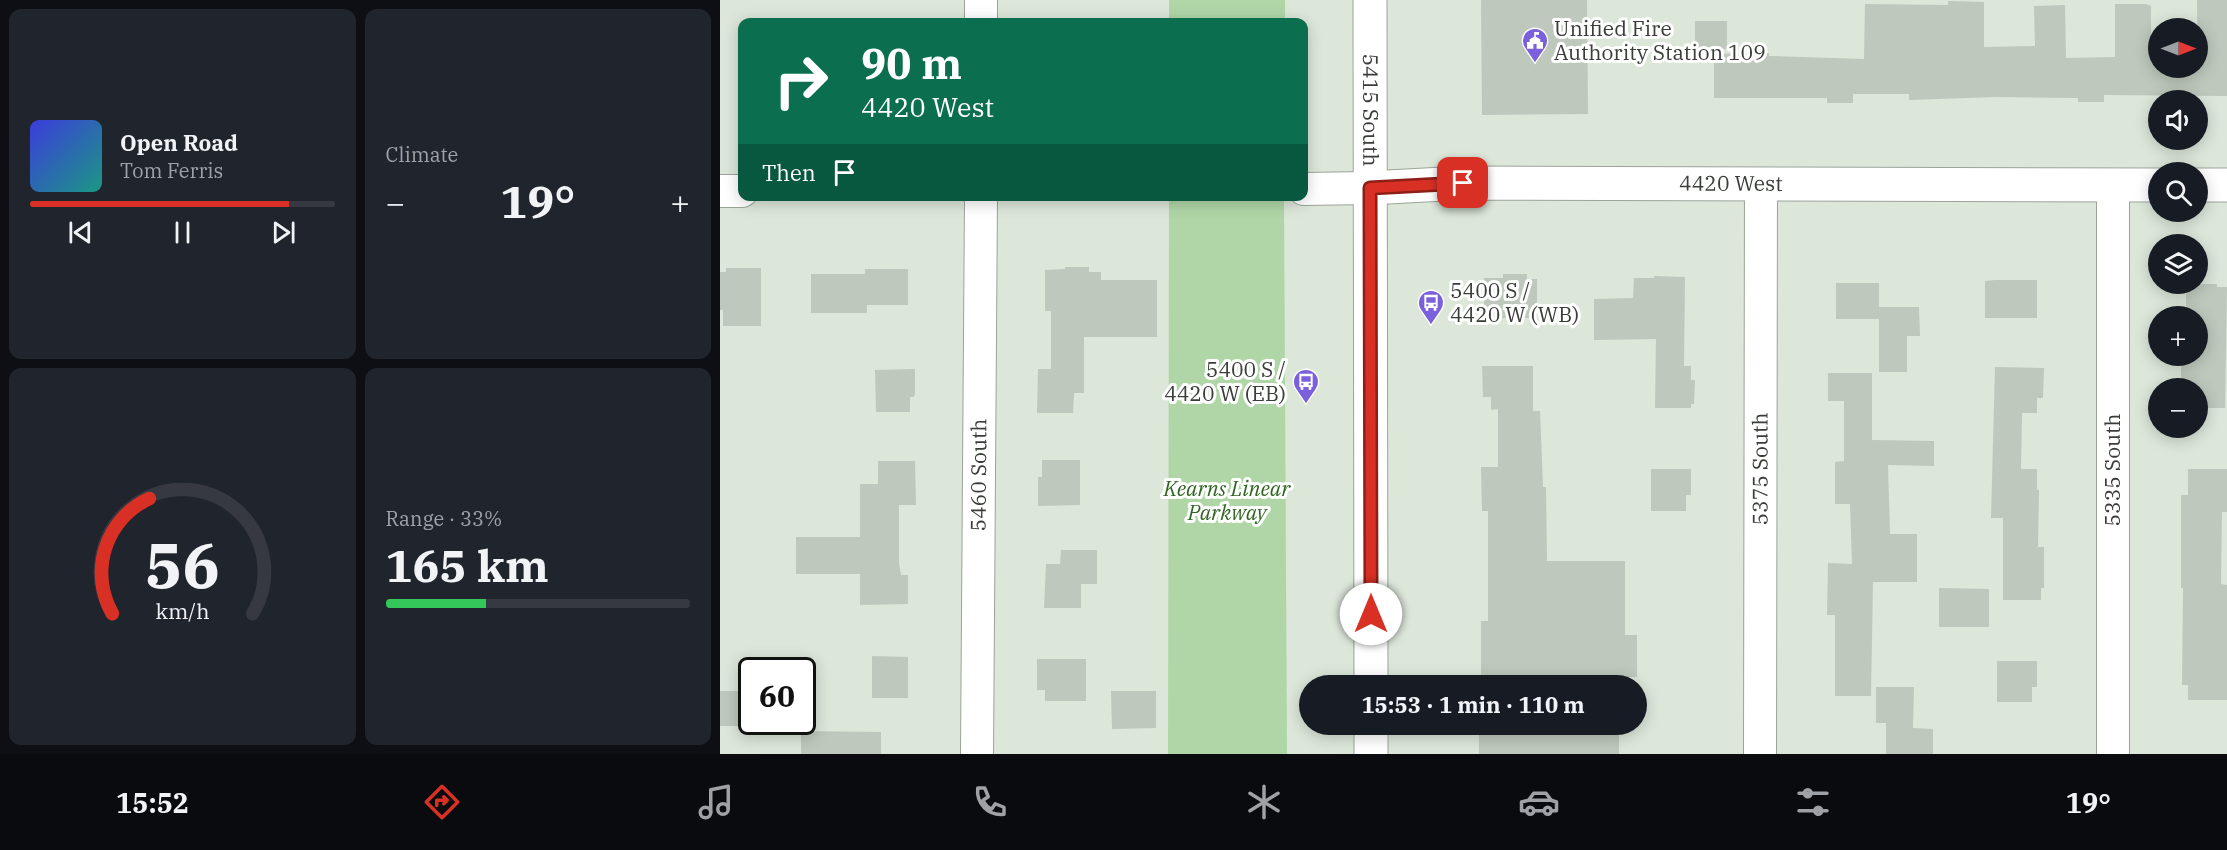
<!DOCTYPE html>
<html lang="en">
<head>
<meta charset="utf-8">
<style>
	body { margin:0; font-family:"IBM Plex Serif",serif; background:#20242c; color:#f1f3f6; height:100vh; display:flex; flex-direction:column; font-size:22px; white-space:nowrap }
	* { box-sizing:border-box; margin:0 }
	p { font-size:20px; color:#9ea1a6 }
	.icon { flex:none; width:33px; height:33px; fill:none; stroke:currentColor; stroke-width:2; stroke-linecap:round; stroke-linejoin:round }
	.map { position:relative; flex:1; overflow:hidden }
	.sheet { display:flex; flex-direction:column; gap:9px; padding:9px; background:#0d0f14; width:720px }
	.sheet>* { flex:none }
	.banner { position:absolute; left:18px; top:18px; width:570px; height:183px; border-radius:12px; box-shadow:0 3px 15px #0003; background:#0b6e4f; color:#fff; overflow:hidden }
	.needle { width:39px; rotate:90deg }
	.controls { position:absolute; left:1428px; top:18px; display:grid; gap:12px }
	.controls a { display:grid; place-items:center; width:60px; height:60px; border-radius:50%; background:#171b24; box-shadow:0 3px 15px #0003; font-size:30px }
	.speed { position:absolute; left:18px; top:657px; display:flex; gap:12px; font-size:30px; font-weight:700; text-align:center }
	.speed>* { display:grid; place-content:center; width:78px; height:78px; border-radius:50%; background:#171b24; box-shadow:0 3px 15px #0003; line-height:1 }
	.speed .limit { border:3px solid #111; border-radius:9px; background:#fff; color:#111 }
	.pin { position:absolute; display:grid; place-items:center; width:51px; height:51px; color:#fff; margin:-26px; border-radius:12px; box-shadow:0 3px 9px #0006 }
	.me { position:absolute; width:66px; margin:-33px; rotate:0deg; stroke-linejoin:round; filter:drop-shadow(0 0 4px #0008) }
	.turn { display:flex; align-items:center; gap:21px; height:126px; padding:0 24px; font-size:27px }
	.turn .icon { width:78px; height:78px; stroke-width:2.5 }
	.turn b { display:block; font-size:42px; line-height:51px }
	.then { display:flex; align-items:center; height:57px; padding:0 24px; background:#0003; gap:12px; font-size:22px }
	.big { font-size:45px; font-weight:800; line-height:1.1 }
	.sheet .widget { flex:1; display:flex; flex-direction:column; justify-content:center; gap:9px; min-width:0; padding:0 21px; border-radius:12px; background:#20242c }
	.sheet .dial { align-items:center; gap:0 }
	.dial svg { height:156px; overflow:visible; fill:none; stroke:#363941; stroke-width:7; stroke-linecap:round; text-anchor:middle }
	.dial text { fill:#f1f3f6; stroke:none }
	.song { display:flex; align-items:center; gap:18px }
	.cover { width:72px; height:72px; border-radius:9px; background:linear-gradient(135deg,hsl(240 70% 55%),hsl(170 70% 35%)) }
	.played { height:6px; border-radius:3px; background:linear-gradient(90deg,#d93025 85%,#363941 85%) }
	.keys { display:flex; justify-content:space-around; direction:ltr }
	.heat { display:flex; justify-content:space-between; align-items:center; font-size:33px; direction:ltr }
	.charge { height:9px; border-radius:4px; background:linear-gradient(90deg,#34c759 33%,#363941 0) }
	.sheet .tiles { flex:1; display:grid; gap:9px; grid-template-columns:repeat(2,1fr) }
	.trip { position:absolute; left:579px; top:675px; width:348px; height:60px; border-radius:30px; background:#171b24; box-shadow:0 3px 15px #0003; font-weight:800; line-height:60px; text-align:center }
	.menu { display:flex; height:96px; justify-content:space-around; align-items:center; background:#090b0e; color:#9ea1a6 }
	.menu .icon { width:42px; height:42px }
	.menu .active { color:#d93025 }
	.menu b { font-size:27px; color:#f1f3f6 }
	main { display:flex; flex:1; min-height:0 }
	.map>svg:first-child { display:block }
</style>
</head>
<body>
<main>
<section class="sheet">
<div class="tiles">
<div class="widget">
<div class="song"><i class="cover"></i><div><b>Open Road</b><p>Tom Ferris</p></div></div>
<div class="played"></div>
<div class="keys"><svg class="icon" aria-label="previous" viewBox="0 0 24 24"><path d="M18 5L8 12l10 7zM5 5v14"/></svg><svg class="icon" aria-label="pause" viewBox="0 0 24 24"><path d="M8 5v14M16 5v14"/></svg><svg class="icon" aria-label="next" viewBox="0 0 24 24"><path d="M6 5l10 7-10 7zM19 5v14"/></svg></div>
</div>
<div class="widget"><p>Climate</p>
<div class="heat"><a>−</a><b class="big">19°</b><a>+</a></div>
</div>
<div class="widget dial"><svg viewBox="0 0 100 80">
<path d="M14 69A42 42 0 1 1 86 69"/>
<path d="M14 69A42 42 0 0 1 33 10" stroke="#d93025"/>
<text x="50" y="56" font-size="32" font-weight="700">56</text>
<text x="50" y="72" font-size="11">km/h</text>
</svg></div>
<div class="widget"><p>Range · 33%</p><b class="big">165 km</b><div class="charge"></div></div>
</div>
</section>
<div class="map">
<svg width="1507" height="754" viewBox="0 0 1507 754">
	<rect width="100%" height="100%" fill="#dce6d9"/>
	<g fill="#b0d6a7">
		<rect x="449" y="0" width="116" height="22"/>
		<polygon points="449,197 564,197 567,754 448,754"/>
	</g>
	<g fill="#bec8bc">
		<polygon points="761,0 867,0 868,114 762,115"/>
		<polygon points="1477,0 1507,0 1507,96 1384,95 1384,102 1358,102 1358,98 1275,97 1189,100 1189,94 1133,94 1133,103 1107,103 1107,98 994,98 994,54 1049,53 1049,56 1144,59 1145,4 1228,5 1228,1 1264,2 1264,47 1315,46 1314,6 1345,5 1346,58 1395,57 1395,4 1426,4 1431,6 1431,51 1438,51 1438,68 1478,68"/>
		<rect x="975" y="21" width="32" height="28"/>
		<polygon points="345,267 369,267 369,272 381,272 381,280 437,280 437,337 364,337 364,393 354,393 353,413 317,413 318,369 331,369 331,311 325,311 325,270 345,269"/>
		<polygon points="6,268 41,268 41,326 3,326 3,310 0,310 0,272 6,272"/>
		<polygon points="145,269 188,269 188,305 147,305 147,313 91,313 91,274 145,274"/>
		<polygon points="783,274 807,274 807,279 817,279 817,318 764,318 764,278 783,278"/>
		<polygon points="934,276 965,277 964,366 971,366 971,380 975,380 974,404 971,404 971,408 935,408 936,339 874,340 874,299 913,298 914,278 934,278"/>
		<polygon points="1275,280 1317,280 1317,318 1265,318 1265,281"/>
		<polygon points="1116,283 1159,283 1159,307 1199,307 1200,336 1187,336 1187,372 1159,372 1159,319 1116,319"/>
		<polygon points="1466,284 1497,284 1497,287 1507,287 1505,408 1478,408 1478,388 1461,388 1461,358 1465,358 1465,356 1478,356 1478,316 1466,316"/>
		<polygon points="762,366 813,366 813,411 820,411 823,487 826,487 827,561 905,561 905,635 917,635 917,677 909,677 909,686 772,686 772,678 761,678 761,621 768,621 768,511 762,511 761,467 778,467 778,409 771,410 771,397 763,397"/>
		<polygon points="1275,367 1324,368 1323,398 1317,398 1317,413 1302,413 1301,469 1317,469 1317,490 1319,490 1318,547 1324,547 1324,588 1321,588 1321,600 1283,600 1283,518 1271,518"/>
		<polygon points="195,369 195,393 194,397 190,397 190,412 156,412 155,370"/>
		<polygon points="1108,373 1152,373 1152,440 1214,441 1214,466 1168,465 1170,534 1197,534 1197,582 1153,582 1151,696 1115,696 1115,615 1107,615 1108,563 1132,564 1130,504 1115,504 1115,462 1124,461 1124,401 1108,401"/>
		<polygon points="322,460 360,460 360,505 318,506 318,477 322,477"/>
		<polygon points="158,461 195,461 196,505 179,505 179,563 181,575 188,575 188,604 140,605 140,574 76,574 76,537 140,537 140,484 158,484"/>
		<polygon points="931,469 971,469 971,495 966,495 966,511 931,511"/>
		<polygon points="1468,469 1507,469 1507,512 1502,512 1501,584 1507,585 1507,700 1468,700 1468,685 1462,685 1463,588 1461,588 1461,495 1468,495"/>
		<polygon points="341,550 377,550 377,584 361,584 361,608 324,608 326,564 340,564"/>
		<polygon points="1219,588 1269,589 1269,627 1219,627"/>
		<polygon points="152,656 188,657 188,698 152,698"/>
		<polygon points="317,659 366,659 366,701 325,701 325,690 317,690"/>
		<polygon points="1277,661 1317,661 1317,687 1312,687 1312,702 1277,702"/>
		<polygon points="1156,687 1194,687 1193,728 1213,729 1213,754 1166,754 1166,723 1156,723"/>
		<rect x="0" y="691" width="32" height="35"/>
		<polygon points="391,691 436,691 436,728 392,729"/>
		<rect x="759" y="724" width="140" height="30"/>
		<polygon points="81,731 161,732 161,754 81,754"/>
	</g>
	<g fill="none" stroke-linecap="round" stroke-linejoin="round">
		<defs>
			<g id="street">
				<polyline points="261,0 261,22"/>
				<polyline points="584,189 649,188"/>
				<polyline points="0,191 22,191"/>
				<path id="s1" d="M257,754L261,196"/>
				<path id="s2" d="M1040,754L1041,184"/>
				<polyline points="1393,754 1393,185"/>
			</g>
			<g id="secondary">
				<polyline points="1478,185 1507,185"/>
				<path id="s3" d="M649,188L743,183L1438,185"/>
			</g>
			<g id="primary">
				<path id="s4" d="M650,0L651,686"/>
				<polyline points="651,724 651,754"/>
			</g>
		</defs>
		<use href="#street" stroke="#9ba499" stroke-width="34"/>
		<use href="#secondary" stroke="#9ba499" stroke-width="35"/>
		<use href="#primary" stroke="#9ba499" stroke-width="35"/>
		<use href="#street" stroke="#fff" stroke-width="32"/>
		<use href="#secondary" stroke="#fff" stroke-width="33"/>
		<use href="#primary" stroke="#fff" stroke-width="33"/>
	</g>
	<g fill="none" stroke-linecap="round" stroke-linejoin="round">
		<defs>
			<polyline id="route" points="651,614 650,188 743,183"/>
		</defs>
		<use href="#route" stroke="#8d1f18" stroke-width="15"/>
		<use href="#route" stroke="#d93025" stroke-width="10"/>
	</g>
	<defs>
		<symbol id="civic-pin" viewBox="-11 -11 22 30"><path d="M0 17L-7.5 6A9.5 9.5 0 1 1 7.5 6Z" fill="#7a60da" stroke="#fff"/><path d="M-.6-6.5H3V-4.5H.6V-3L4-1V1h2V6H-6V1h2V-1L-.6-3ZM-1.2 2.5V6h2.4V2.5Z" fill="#fff"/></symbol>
		<symbol id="bus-pin" viewBox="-11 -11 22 30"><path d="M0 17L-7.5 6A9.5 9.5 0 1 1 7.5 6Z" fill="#7a60da" stroke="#fff"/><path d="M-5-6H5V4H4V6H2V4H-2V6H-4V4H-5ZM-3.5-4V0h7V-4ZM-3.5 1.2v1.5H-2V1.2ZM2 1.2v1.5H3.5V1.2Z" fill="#fff"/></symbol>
	</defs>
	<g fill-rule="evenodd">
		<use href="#civic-pin" x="800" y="26" width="30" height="40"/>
		<use href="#bus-pin" x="696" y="288" width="30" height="40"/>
		<use href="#bus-pin" x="571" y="367" width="30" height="40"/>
	</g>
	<g text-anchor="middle" stroke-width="6" stroke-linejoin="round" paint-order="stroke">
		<g font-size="21" fill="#3a3e39" stroke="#fff" text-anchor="start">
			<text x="834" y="36">Unified Fire<tspan x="834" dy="24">Authority Station 109</tspan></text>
			<text x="730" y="298">5400 S /<tspan x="730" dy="24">4420 W (WB)</tspan></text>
			<text x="566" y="377" text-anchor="end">5400 S /<tspan x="566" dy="24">4420 W (EB)</tspan></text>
		</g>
		<g font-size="21" fill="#3a3e39" stroke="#fff">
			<text dy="7" stroke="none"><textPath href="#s4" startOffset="110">5415 South</textPath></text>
			<text dy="7" stroke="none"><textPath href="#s3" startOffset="362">4420 West</textPath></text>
			<text dy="7" stroke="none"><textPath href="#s2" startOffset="285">5375 South</textPath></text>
			<text transform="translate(1393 470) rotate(-90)" y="7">5335 South</text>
			<text dy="7" stroke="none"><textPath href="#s1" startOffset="279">5460 South</textPath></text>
		</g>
		<g font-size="21" font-style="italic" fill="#2f6520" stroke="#fff">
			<text x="507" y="496">Kearns Linear<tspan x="507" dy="24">Parkway</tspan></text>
		</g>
	</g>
</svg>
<div class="controls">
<a><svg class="needle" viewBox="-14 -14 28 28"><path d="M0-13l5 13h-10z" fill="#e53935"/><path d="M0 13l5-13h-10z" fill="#9ea1a6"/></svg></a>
<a><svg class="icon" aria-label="sound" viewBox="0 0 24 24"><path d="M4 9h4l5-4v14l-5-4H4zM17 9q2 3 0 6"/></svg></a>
<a><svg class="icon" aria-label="search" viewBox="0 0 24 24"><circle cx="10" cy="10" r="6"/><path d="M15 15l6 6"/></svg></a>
<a><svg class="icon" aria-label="layers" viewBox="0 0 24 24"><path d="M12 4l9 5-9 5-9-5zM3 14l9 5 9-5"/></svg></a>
<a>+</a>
<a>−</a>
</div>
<div class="speed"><div class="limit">60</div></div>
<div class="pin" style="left:743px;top:183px;background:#d93025"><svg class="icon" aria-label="arrive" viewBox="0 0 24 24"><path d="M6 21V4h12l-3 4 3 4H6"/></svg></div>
<svg class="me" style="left:651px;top:614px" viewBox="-20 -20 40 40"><circle r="19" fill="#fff"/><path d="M0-13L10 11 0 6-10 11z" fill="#d93025"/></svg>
<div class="trip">15:53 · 1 min · 110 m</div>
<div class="banner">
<div class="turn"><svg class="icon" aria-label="right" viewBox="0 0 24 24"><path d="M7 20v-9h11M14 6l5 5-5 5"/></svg><div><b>90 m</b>4420 West</div></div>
<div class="then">Then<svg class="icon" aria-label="arrive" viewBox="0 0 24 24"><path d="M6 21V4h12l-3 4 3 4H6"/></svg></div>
</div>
</div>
</main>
<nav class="menu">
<b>15:52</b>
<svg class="icon active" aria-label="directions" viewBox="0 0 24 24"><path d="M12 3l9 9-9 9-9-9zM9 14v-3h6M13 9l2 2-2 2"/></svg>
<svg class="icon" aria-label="music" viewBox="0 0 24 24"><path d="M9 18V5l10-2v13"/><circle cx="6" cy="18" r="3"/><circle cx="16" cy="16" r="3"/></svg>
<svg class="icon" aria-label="phone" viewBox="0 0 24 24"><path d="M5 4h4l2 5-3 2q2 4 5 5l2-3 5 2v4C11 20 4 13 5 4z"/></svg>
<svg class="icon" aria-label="climate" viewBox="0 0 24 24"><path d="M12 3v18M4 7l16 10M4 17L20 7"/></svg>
<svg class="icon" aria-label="car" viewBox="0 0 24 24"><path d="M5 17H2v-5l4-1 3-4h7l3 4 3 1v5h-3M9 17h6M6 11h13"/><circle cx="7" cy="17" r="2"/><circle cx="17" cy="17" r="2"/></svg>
<svg class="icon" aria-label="filters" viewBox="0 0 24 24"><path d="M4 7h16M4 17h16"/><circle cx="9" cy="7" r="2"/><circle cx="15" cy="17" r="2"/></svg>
<b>19°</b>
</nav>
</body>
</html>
